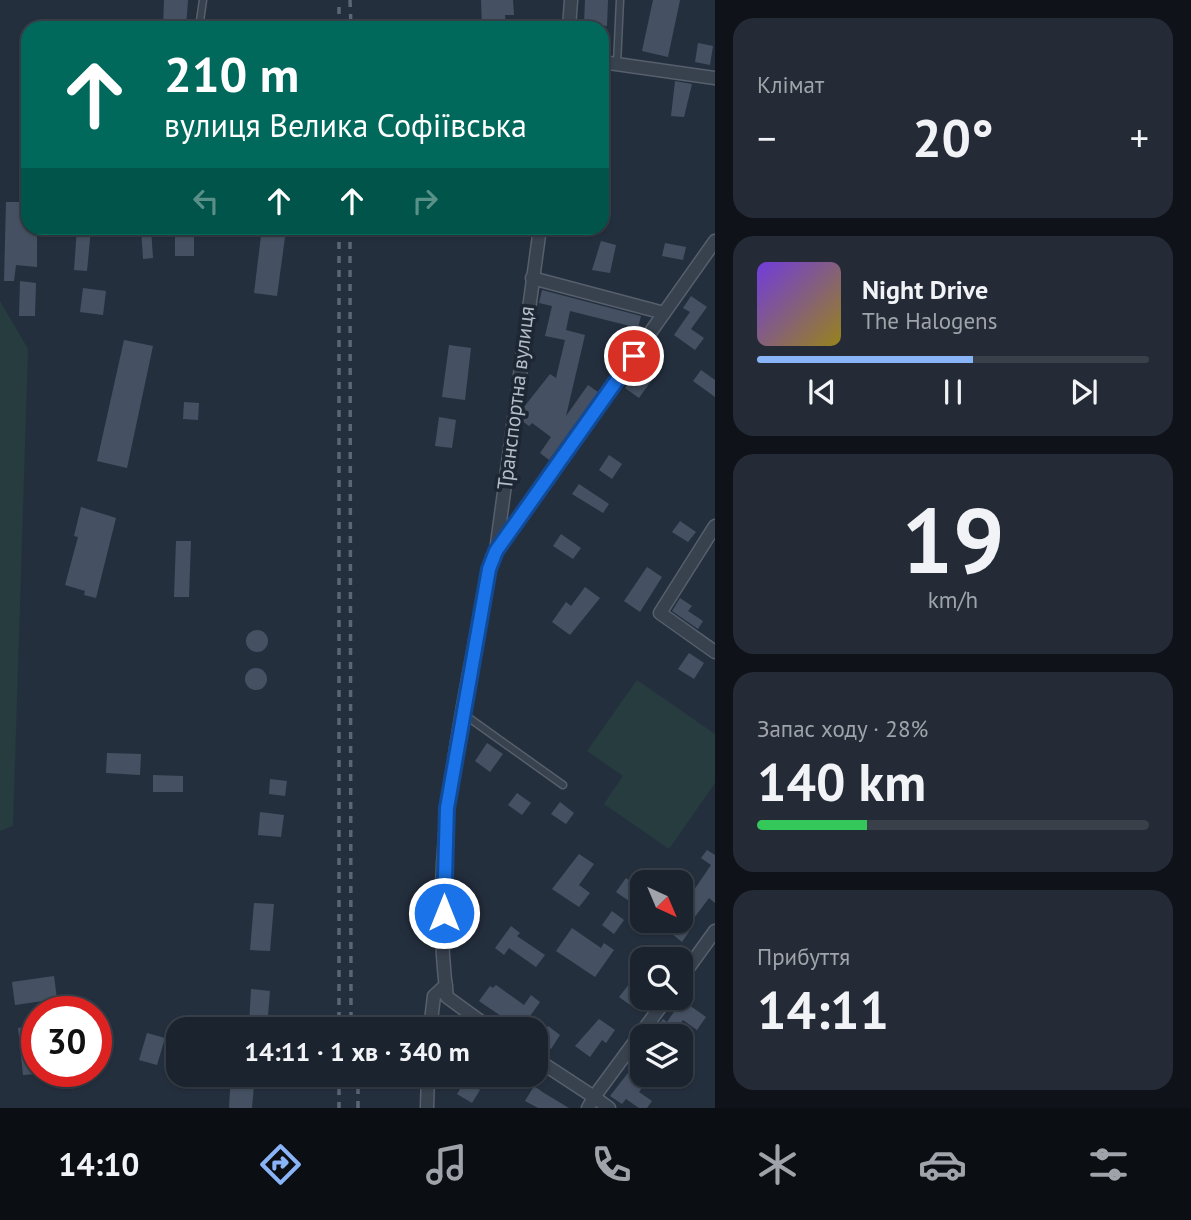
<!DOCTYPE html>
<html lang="uk">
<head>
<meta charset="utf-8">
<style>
	body { margin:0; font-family:"PT Sans",sans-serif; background:#242b36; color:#f1f3f6; height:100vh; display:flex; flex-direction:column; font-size:26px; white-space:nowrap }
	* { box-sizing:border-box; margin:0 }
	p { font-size:23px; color:#a0a4aa }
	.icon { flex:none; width:38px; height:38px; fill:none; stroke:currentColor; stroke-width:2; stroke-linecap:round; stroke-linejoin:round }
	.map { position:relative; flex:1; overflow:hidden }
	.sheet { display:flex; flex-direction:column; gap:18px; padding:18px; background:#0f1319; width:476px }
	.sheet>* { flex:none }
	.hud { position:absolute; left:21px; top:21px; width:588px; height:214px; border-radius:21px; box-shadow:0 2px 5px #0004,0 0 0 2px #39404a; background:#00695c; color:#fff; overflow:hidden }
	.needle { width:46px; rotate:136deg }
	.buttons { position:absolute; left:630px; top:870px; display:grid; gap:14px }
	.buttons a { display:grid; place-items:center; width:63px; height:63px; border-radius:14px; background:#1b232e; box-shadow:0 2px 5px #0004,0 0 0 2px #39404a; font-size:35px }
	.speed { position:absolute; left:21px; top:996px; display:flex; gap:14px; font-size:35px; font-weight:700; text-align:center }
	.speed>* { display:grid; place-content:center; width:91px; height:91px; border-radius:50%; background:#1b232e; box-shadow:0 2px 5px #0004,0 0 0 2px #39404a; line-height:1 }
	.speed .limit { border:10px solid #d22; background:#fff; color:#111 }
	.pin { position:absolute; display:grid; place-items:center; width:60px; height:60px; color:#fff; margin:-30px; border:4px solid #fff; border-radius:50%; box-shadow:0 2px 7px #0007 }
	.me { position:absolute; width:77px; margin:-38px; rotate:0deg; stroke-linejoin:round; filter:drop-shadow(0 0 5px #0008) }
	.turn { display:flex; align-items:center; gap:24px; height:147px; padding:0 28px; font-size:32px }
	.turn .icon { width:91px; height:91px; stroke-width:2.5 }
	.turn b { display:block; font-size:49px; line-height:60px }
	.lanes { display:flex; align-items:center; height:66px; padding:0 28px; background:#0003; justify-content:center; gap:35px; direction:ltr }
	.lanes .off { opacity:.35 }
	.big { font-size:52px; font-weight:700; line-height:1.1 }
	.sheet .widget { flex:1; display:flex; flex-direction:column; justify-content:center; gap:10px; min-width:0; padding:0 24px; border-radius:21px; background:#242b36 }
	.sheet .dial { align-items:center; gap:0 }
	.dial b { font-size:91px; line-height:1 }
	.song { display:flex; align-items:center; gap:21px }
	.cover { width:84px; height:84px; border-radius:10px; background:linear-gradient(135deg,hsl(260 70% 55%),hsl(50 70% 35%)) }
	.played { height:7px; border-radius:4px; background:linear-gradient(90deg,#8ab4f8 55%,#39404a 55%) }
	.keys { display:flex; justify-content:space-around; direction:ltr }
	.heat { display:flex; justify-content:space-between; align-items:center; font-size:38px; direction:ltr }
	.charge { height:10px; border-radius:5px; background:linear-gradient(90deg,#34c759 28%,#39404a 0) }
	.trip { position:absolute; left:166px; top:1017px; width:382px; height:70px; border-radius:21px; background:#1b232e; box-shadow:0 2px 5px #0004,0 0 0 2px #39404a; font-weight:700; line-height:70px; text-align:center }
	.menu { display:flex; height:112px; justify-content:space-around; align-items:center; background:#0b0e12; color:#a0a4aa }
	.menu .icon { width:49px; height:49px }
	.menu .on { color:#8ab4f8 }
	.menu b { font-size:32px; color:#f1f3f6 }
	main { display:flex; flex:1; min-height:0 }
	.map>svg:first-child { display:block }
</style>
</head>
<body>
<main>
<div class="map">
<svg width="715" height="1108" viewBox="0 0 715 1108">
	<rect width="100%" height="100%" fill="#242f3e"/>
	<g fill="#263c3f">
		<polygon points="0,301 28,349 13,826 0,831"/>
		<polygon points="637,680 715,734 715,783 669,849 604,804 623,776 587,751"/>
	</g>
	<g fill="#455162">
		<polygon points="164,0 188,0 186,28 163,28"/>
		<polygon points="481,0 513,0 514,15 505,15 506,28 482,28"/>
		<polygon points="585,0 608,0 607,26 584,25"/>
		<polygon points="653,0 680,0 668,57 642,51"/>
		<polygon points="698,43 713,46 710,65 695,62"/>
		<polygon points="675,81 692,84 684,117 671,116"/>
		<polygon points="6,202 28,202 28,228 37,228 37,267 16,265 14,281 4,281"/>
		<polygon points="77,228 91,229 87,271 74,270"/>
		<polygon points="141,228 151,228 153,258 143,259"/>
		<rect x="175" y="228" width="19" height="28"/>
		<polygon points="262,228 286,230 277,296 254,293"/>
		<polygon points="601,241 616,245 610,273 592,270"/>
		<polygon points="665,243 686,247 683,260 662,256"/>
		<polygon points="20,281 36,283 35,316 19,316"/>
		<polygon points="83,288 106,291 103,315 80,312"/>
		<polygon points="542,290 641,316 638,328 570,311 566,330 585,335 566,416 588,385 598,392 549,460 540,453 551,437 532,423 529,426 522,421 524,407 550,374 556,378 565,340 545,336 552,306 539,303"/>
		<polygon points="691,296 707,307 691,329 704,338 695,350 674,335 690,312 683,308"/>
		<polygon points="124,340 153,346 127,468 97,461"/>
		<polygon points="449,345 471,348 465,400 442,397"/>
		<polygon points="701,370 715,380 715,397 693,381"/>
		<polygon points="637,371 651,381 639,398 625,388"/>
		<polygon points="184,402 199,403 198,420 183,419"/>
		<polygon points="439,417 456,420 452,448 435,446"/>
		<polygon points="609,455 622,464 612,479 599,470"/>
		<polygon points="579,484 609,504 603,513 572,494"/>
		<polygon points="81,507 116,518 96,598 84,595 85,591 65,585 78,537 74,536"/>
		<polygon points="680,521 696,532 688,542 672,532"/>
		<polygon points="561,534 581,548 573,559 553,546"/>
		<polygon points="176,541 191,541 189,597 174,597"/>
		<polygon points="647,567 662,577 640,612 624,601"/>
		<polygon points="585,587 600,598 570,635 552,622 566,602 571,606"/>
		<polygon points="680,598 692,606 688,611 703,621 698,629 672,611"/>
		<circle cx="257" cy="641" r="11"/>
		<polygon points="689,653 704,663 694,679 678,669"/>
		<circle cx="256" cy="679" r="11"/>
		<polygon points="487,743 503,754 490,772 475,761"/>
		<polygon points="107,753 141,754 140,775 106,773"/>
		<polygon points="153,775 183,776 183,792 153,792"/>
		<polygon points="270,779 287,781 285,796 269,794"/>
		<polygon points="517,793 531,803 522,815 508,805"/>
		<polygon points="560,802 574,813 566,824 551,814"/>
		<polygon points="260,812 284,815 281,837 258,835"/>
		<polygon points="707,850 715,855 715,903 709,898 694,918 681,909 711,865 701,858"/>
		<polygon points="579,854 594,864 579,885 590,893 579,907 552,889"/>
		<polygon points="626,878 639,887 629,901 616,892"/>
		<polygon points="254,903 274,904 270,951 250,950"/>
		<polygon points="612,911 624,920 614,934 602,925"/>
		<polygon points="655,920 685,920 693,926 682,942"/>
		<polygon points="511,926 520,933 517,936 545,955 536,967 509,948 504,955 495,948"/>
		<polygon points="572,928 601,948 604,943 614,950 595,977 556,951"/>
		<polygon points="54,976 57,999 15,1005 12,982"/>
		<polygon points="630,983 642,991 633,1007 619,997"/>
		<polygon points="496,985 524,1005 531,995 540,1002 528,1019 545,1030 548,1026 560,1035 551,1049 536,1038 536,1029 520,1029 479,1001 490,986 493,988"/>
		<polygon points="251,989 270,991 267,1028 249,1026"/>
		<polygon points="682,1000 706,1017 697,1030 683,1020 671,1036 658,1036 653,1032 663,1019 667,1022"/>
		<polygon points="599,1019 615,1030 606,1043 602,1040 590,1057 575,1046"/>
		<polygon points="37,1026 37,1074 23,1075 18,1028"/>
		<polygon points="147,1033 165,1038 157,1065 139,1060"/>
		<polygon points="642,1055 642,1074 649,1079 639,1092 652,1101 647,1108 639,1108 626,1099 622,1104 610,1096"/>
		<polygon points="231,1074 255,1074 252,1108 229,1108"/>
		<polygon points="465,1081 480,1090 472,1103 457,1094"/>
		<polygon points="534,1086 544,1093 569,1108 538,1108 525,1101"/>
	</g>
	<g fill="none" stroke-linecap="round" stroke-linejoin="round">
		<defs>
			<g id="service">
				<polyline points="199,28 203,0"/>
				<polyline points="617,64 620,0"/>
				<polyline points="462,713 563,785"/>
			</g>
			<g id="minor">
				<polyline points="569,28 571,0"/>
				<polyline points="602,62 715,78"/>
				<polyline points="532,278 664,313"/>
				<polyline points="715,526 660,613 715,652"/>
				<polyline points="498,548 715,241"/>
				<polyline points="681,978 715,931"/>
				<polyline points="430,1029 434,996 446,985"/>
				<path d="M491,1029L447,997C428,853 463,709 489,569L496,551L540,228"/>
				<polyline points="536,1059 594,1097 667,998"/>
				<polyline points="427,1108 428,1074"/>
				<polyline points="588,1108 594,1097 609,1108"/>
			</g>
		</defs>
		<use href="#service" stroke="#565f6c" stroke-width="9"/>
		<use href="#minor" stroke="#565f6c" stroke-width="15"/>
		<use href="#service" stroke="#38414e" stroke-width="6"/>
		<use href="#minor" stroke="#38414e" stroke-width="12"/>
		<g stroke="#5a6575" stroke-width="3.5" stroke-dasharray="7 7" stroke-linecap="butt">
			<polyline points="350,0 351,28"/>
			<polyline points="339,28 339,0"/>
			<polyline points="339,228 339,1029"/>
			<polyline points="350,228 351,1029"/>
			<polyline points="339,1074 339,1108"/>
			<polyline points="358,1108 358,1074"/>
		</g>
	</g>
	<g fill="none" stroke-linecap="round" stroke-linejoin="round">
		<defs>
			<polyline id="route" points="444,913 447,808 489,569 496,551 634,356"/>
		</defs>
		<use href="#route" stroke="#114b97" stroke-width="18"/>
		<use href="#route" stroke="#1a73e8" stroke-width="12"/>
	</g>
	<g text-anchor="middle" stroke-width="7" stroke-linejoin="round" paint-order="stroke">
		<g font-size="21" fill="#b4bcc9" stroke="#1d2633">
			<text transform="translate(516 398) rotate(-83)" y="7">Транспортна вулиця</text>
		</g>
	</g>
</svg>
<div class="buttons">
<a><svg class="needle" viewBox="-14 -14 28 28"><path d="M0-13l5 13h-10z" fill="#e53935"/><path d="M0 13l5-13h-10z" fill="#a0a4aa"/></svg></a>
<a><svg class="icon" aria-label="search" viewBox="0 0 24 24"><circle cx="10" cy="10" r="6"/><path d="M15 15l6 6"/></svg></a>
<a><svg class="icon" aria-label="layers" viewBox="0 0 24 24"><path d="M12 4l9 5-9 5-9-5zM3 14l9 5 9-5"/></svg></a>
</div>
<div class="speed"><div class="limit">30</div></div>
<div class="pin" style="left:634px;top:356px;background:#d93025"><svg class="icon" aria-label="arrive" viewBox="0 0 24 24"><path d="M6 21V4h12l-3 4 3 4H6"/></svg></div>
<svg class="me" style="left:444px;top:913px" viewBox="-20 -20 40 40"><circle r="17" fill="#1a73e8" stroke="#fff" stroke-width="3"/><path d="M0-11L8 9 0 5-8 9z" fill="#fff"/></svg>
<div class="trip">14:11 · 1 хв · 340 m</div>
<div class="hud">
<div class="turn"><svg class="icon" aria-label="ahead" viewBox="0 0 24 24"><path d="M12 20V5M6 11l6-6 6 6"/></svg><div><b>210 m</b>вулиця Велика Софіївська</div></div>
<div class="lanes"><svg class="icon off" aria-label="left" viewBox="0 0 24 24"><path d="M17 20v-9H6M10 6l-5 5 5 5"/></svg><svg class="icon" aria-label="ahead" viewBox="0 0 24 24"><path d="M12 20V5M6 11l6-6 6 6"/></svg><svg class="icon" aria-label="ahead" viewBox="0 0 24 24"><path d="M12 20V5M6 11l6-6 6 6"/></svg><svg class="icon off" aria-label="right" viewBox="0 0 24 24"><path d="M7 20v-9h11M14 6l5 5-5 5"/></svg></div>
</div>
</div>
<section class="sheet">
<div class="widget"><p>Клімат</p>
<div class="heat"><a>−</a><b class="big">20°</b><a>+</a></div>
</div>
<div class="widget">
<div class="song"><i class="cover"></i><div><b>Night Drive</b><p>The Halogens</p></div></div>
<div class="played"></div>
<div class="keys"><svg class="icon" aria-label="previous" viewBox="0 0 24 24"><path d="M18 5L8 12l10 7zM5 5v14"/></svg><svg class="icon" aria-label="pause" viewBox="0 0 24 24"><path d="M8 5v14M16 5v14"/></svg><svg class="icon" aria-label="next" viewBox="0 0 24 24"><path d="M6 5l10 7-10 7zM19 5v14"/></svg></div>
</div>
<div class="widget dial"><b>19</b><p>km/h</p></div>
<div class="widget"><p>Запас ходу · 28%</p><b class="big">140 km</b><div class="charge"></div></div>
<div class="widget"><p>Прибуття</p><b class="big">14:11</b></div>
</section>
</main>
<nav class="menu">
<b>14:10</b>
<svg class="icon on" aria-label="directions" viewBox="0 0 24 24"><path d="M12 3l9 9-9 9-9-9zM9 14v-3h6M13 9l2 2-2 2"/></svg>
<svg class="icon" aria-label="music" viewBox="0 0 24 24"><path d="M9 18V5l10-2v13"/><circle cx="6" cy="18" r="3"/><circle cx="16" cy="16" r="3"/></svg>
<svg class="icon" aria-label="phone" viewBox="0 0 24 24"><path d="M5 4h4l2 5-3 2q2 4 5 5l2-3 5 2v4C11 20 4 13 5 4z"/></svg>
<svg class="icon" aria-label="climate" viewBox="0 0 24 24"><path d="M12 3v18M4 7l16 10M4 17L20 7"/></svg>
<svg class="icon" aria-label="car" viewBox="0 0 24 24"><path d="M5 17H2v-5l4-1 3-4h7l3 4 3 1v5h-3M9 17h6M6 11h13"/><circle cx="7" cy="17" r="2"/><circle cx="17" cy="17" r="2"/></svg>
<svg class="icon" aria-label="filters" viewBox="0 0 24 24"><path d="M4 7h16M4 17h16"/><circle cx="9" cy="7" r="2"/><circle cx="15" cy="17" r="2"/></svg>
</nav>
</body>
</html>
